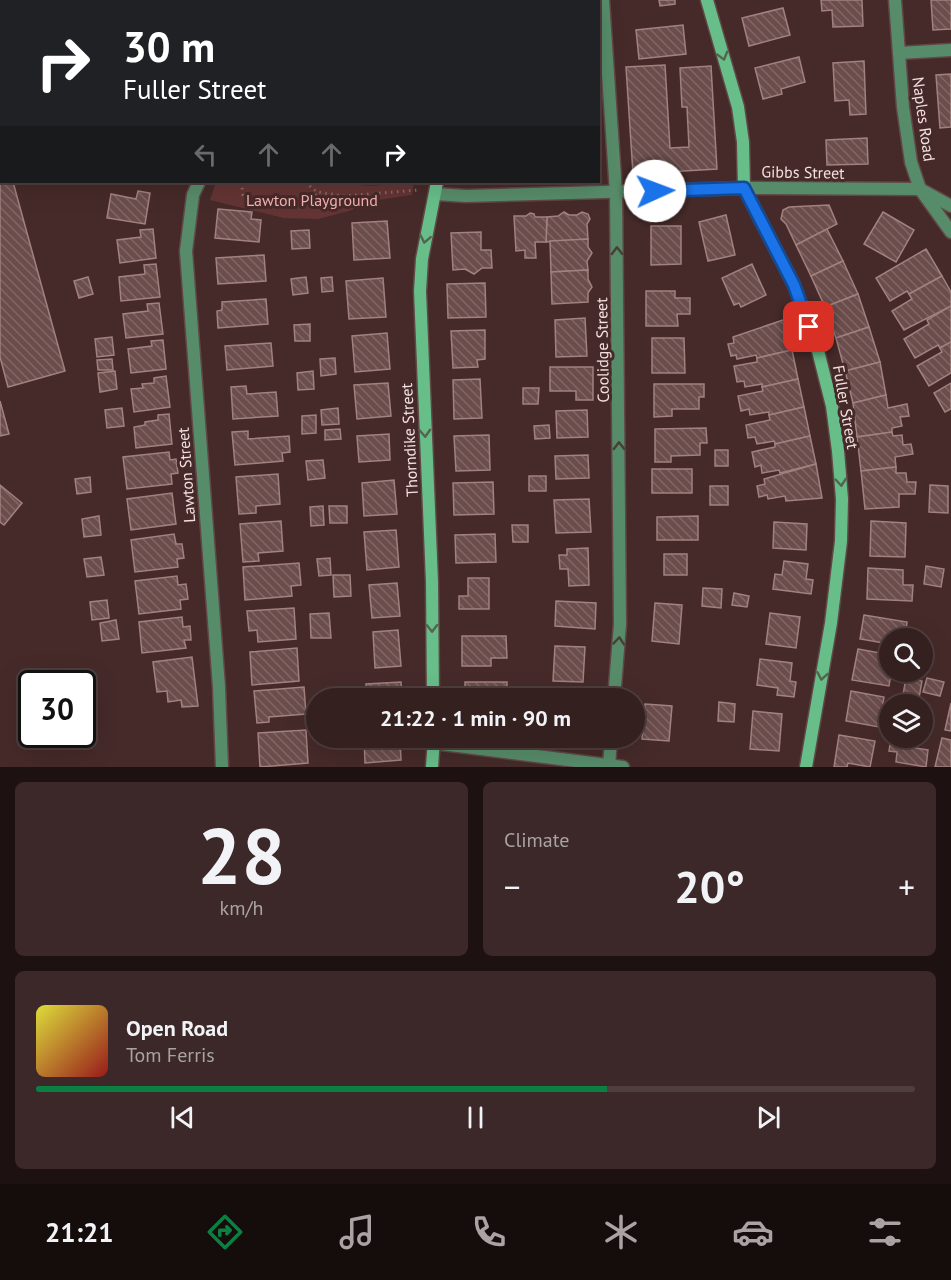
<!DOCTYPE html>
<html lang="en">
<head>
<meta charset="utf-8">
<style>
	body { margin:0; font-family:"PT Sans",sans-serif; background:#3c2828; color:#f1f3f6; height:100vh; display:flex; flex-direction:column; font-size:22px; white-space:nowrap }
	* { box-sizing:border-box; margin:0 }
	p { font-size:20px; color:#a9a3a4 }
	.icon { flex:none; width:33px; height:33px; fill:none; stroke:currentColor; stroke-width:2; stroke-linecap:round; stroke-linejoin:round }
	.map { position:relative; height:767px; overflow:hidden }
	.details { display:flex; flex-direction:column; gap:15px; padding:15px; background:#1d1211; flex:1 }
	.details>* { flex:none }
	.banner { position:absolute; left:0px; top:0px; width:600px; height:183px; box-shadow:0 6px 24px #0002,0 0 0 2px #4e3e3d; background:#202124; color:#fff; overflow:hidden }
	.controls { position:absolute; left:879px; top:628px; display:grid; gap:12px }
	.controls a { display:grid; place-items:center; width:54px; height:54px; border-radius:50%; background:#34201f; box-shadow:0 6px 24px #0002,0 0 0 2px #4e3e3d; font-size:30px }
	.speed { position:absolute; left:18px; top:670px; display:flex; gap:12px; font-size:30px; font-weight:700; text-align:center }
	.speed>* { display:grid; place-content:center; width:78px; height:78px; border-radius:50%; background:#34201f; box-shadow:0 6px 24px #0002,0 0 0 2px #4e3e3d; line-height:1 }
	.speed .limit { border:3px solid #111; border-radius:9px; background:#fff; color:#111 }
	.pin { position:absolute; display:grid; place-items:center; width:51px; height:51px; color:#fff; margin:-26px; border-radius:12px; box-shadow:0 3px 9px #0006 }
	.me { position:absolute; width:66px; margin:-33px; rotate:88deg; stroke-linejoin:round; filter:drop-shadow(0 0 4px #0008) }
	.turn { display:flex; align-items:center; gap:21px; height:126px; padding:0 24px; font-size:27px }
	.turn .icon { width:78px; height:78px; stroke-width:2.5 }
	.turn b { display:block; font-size:42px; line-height:51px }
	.lanes { display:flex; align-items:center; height:57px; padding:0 24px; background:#0003; justify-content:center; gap:30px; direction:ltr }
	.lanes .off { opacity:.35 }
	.big { font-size:45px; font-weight:800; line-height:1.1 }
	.details .card { flex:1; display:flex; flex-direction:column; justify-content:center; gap:9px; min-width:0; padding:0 21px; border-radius:9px; background:#3c2828 }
	.details .dial { align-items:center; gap:0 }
	.dial b { font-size:78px; line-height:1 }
	.song { display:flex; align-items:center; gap:18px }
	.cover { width:72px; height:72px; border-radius:9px; background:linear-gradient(135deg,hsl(60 70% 55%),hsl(0 70% 35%)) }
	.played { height:6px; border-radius:3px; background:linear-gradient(90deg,#0b8043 65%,#4e3e3d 65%) }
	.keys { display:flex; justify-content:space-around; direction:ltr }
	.heat { display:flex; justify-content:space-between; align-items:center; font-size:33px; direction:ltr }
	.details .tiles { flex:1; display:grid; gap:15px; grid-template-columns:1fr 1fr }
	.card:last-child { grid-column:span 2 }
	.trip { position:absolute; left:306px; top:688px; width:339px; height:60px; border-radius:30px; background:#34201f; box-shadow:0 6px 24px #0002,0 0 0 2px #4e3e3d; font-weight:800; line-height:60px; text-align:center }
	.tabs { display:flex; height:96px; justify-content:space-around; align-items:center; background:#150d0c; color:#a9a3a4 }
	.tabs .icon { width:42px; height:42px }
	.tabs .current { color:#0b8043 }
	.tabs b { font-size:27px; color:#f1f3f6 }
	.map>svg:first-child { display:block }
</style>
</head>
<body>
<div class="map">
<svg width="951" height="767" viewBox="0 0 951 767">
	<defs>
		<pattern id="building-back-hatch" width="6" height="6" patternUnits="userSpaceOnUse" patternTransform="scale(1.5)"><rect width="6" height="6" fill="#6b4d4c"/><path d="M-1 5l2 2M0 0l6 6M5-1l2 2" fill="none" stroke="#816665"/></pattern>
	</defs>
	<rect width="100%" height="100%" fill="#452a29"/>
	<path fill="#643434" d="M216,182H360V185C379,188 395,181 414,182L412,195L372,201L349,211L318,219L284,218L210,200Z"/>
	<g fill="url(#building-back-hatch)" stroke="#a28180" stroke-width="1.5">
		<polygon points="46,0 98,0 100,2 45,2"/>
		<polygon points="219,0 315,0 217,2"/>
		<rect x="535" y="0" width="42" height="2"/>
		<polygon points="659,0 675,0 675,4 660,6"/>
		<polygon points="821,0 862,0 863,26 833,27 832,10 822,11"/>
		<polygon points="931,0 951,0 951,29 933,30"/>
		<polygon points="783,8 790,35 749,46 742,18"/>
		<polygon points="683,25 686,54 639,59 636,30"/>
		<polygon points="799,57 805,82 781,89 782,94 763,99 755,68"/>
		<polygon points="864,61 866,114 850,115 849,100 835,101 833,63"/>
		<polygon points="665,65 670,148 689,147 687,107 682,107 680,68 711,66 717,169 633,174 626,67"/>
		<polygon points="951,74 951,127 940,128 936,75"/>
		<polygon points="0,133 2,182 13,182 65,371 8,387 0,357"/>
		<polygon points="867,138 868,164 827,165 826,140"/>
		<polygon points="138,191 150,193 145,224 107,218 111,194 136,199"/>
		<polygon points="829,205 837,224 796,245 786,224 781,219 783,210 789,207"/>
		<polygon points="218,209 252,212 251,219 261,220 259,242 215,238"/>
		<polygon points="564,212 569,215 577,215 582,212 588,214 590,219 587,224 588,239 546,242 547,217 558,216"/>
		<polygon points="883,212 914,230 896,262 864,244"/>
		<polygon points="530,213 534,214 535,217 547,217 546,242 535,242 536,258 525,258 525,250 516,251 514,216 526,216"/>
		<polygon points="726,215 735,255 708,261 699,222"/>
		<polygon points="387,221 390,258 354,260 352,223"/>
		<polygon points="651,226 681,226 681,264 651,265"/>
		<polygon points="153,229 156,258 120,263 117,240 141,237 140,230"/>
		<polygon points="827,229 843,261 811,276 796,245"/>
		<polygon points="309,230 310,248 292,249 291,231"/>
		<polygon points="481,232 481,250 491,250 492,268 482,268 474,274 465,269 453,270 451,233"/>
		<polygon points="588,239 588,247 592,253 587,261 588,270 551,272 550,241"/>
		<polygon points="926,249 942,276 909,294 907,291 890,301 876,278"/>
		<polygon points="264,255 266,281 218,284 216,258"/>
		<polygon points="843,261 858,294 825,307 811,276"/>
		<polygon points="156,264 160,297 121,301 119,277 145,274 144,265"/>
		<polygon points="752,264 766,295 741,307 739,303 734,305 722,278"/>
		<polygon points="588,270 588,279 592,287 588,293 588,302 552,304 551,272"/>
		<polygon points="942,276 951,292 951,306 904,330 892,311 912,299 909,294"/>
		<polygon points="88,277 93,294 79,298 74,281"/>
		<polygon points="306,277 308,293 293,295 291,279"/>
		<polygon points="332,277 333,291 322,292 321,278"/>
		<polygon points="383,278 386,317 349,319 346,281"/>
		<polygon points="485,283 486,317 448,318 447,284"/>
		<polygon points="646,291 675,291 675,298 690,298 690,314 677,314 678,326 646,326"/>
		<polygon points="858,294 869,327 836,338 825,307"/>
		<polygon points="266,299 268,324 218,328 217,311 222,310 222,302"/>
		<polygon points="159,303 163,334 126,338 123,314 148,311 147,304"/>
		<polygon points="951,306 951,342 940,348 938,345 915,358 904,339 929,324 927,320"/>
		<polygon points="585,318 587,356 556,357 555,320"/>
		<polygon points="786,319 792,350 757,358 756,355 737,359 736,355 731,356 728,344 734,343 733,337"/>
		<polygon points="310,324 310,341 295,341 294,325"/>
		<polygon points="869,327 880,362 845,371 836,338"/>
		<polygon points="485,330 485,359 477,360 478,367 453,368 451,331"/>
		<polygon points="387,333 390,369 355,372 352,336"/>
		<polygon points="112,337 114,355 97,357 95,339"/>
		<polygon points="652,338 684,338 685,373 652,373"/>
		<polygon points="163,340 166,369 131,373 128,349 152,346 151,341"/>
		<polygon points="951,342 951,373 929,386 917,366 942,352 940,348"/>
		<polygon points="271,343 273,366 227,370 225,346"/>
		<polygon points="792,350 798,379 762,387 762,384 745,387 744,381 737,382 734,366 757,362 757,358"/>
		<polygon points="335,358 336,374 321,376 320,359"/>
		<polygon points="112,359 113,370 98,370 97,360"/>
		<polygon points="880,362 886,395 853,403 845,371"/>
		<polygon points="550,367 593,367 593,400 576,400 576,391 550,391"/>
		<polygon points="115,371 117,389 100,392 98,373"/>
		<polygon points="313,371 314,389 298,390 297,373"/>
		<polygon points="166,376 170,407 134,412 131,389 143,388 142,384 154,383 154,378"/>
		<polygon points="480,379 482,418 454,419 453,380"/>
		<polygon points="798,379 804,407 769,415 769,412 750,415 749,409 741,411 738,396 763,391 762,387"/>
		<polygon points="388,383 391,416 357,419 354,385"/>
		<polygon points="951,383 951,409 945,412 934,393"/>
		<polygon points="654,384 704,384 704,397 699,397 699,409 672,409 672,416 654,417"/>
		<polygon points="246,386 247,394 276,392 278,416 233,419 231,387"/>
		<polygon points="523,388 539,388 538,404 523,404"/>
		<polygon points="886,395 888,408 907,404 909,416 900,417 902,426 892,428 892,432 857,437 853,403"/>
		<polygon points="0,401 9,434 0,436"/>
		<polygon points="804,407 810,436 775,444 774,441 757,444 755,437 748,438 746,425 770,420 769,415"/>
		<polygon points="122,408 124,426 107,428 105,410"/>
		<polygon points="338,408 339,424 322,425 321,410"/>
		<polygon points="587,410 588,437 557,438 556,411"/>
		<polygon points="169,414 172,444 136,448 134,427 145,425 145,422 158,420 158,415"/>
		<polygon points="316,415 316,433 302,434 302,416"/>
		<polygon points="549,425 550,438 535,439 534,426"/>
		<polygon points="706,428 707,443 700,443 700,455 671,456 671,462 655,462 655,429"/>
		<polygon points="340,429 341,439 325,440 325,430"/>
		<polygon points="248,431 248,439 289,436 290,452 282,453 283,461 235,465 232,432"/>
		<polygon points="892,432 893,436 902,435 903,445 911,444 913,454 895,457 896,467 861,471 857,437"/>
		<polygon points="389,434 390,460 359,462 357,436"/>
		<polygon points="489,435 490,470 456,471 454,436"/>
		<polygon points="810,436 816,464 780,473 779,470 762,473 761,465 755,467 752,452 775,447 775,444"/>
		<rect x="715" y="450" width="13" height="16"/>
		<polygon points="169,452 170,460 176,459 178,473 171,474 172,484 127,489 123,457"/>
		<polygon points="588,455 589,478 556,479 555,456"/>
		<polygon points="323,460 325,478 308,480 306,461"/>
		<polygon points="816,464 822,498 786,501 785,496 768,499 767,495 759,497 757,486 765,484 764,479"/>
		<polygon points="896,467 896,473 906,473 907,482 916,482 915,494 899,494 899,507 865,509 861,471"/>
		<rect x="652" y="469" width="40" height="24"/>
		<polygon points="278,474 280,504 256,506 256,513 239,514 236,477"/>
		<rect x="529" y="476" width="17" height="15"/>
		<polygon points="90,477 91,492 77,494 75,479"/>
		<polygon points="394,480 397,514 364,516 362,483"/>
		<polygon points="493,482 494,514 454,515 453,483"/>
		<polygon points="0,485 22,503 4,525 0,522"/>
		<polygon points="930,485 948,486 948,513 929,512"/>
		<rect x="710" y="486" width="18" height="19"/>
		<polygon points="172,493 176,524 131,530 127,499"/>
		<polygon points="589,499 591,532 556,533 554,500"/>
		<polygon points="323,506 324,525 311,526 310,507"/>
		<polygon points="329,506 347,506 347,523 330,523"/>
		<polygon points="99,516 101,535 84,537 82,519"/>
		<polygon points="698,516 698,540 657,540 657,517"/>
		<polygon points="281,521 283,551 258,553 259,561 243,562 240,524"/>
		<polygon points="871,521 906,523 905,557 870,556"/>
		<polygon points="774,522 807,524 806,550 773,548"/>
		<polygon points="512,525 528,525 528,542 513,542"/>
		<polygon points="396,530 399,567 367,570 364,532"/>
		<polygon points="174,534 176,544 182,544 184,558 177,559 178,567 135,572 131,540"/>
		<polygon points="495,534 496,562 456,563 455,535"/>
		<polygon points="588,548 589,585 569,586 568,569 560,569 559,555 567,555 567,549"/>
		<rect x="664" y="554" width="23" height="21"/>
		<polygon points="101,557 104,575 87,577 84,559"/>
		<polygon points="330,558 331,575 319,576 317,559"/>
		<polygon points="784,561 808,564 806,579 813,580 811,594 773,589 775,574 782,575"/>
		<polygon points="299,563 301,585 291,586 292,596 245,600 243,567"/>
		<polygon points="926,566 944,569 941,587 924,584"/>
		<polygon points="868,568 903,570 903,585 913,585 912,601 867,599"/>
		<polygon points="333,575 350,575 351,596 334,597"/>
		<polygon points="177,576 178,585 186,584 188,599 180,600 181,609 139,614 135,581"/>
		<polygon points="468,578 489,578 489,609 459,609 459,596 468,596"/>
		<polygon points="397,583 400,616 372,618 369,585"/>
		<polygon points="703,588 722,589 721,608 702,606"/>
		<polygon points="734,593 749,596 747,607 732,605"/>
		<polygon points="107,600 109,618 92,620 90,602"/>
		<polygon points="556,601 596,603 595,629 555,626"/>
		<polygon points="655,603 682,605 679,644 652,641"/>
		<polygon points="294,608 296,639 258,642 257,630 249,631 247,611"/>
		<polygon points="329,613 331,638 311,638 310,614"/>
		<polygon points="770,613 800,617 796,648 766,644"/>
		<polygon points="864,615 907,622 905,639 890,639 890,644 860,639"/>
		<polygon points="182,617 183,627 190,626 191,640 184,640 186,648 142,653 139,622"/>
		<polygon points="116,620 119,639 102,641 100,623"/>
		<polygon points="398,630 401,666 375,668 373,632"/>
		<polygon points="462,636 506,636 507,658 491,658 491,666 462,666"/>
		<polygon points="555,646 585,647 583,682 553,681"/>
		<polygon points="297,648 299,681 252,685 250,652"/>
		<polygon points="858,649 886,654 883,671 891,673 889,686 852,680"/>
		<polygon points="192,657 198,706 182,707 181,700 168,702 167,691 157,692 153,662"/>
		<polygon points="760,659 792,663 790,681 796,682 794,697 777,695 778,688 757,685"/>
		<polygon points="906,678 922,681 919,698 903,695"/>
		<polygon points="927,678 944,682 940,696 923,692"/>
		<polygon points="401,682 402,699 367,699 366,684"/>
		<rect x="465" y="682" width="42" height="17"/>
		<polygon points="304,687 306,714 269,717 269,722 257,723 254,691"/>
		<polygon points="851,691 884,697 879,727 846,721"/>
		<polygon points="900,695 921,699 920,705 899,705"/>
		<polygon points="719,702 735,704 734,722 718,721"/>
		<polygon points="951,703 951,731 945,730"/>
		<polygon points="645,704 672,706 669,741 642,739"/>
		<polygon points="753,711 782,714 779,751 750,749"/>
		<polygon points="306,730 308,763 260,767 258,733"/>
		<polygon points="839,735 875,741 870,767 848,763 847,767 834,767"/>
		<polygon points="338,738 350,738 350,746 337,745"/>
		<polygon points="364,738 400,738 401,760 365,763"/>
		<polygon points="891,738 916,743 915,748 928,750 926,767 896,762 897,752 889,751"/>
		<polygon points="942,738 951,740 951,767 935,767"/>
	</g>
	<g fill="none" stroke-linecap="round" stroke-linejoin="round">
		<defs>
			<g id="street">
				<polyline points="603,0 616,193 620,624 614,699"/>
				<polyline points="895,0 903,107 911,162 920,189 951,232"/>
				<polyline points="349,2 350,0"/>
				<polyline points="899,53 951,50"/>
				<polyline points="199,182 193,195 186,251 219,687 222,767"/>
				<polyline points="436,194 466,196 744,188 920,189 951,206"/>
				<polyline points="434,743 623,767"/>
				<polyline points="609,767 611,738"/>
			</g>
			<g id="secondary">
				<polyline points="429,0 430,2"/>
				<polyline points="707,0 738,107 743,142 744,188 794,285 817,347 832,406 838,451 842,499 841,541 831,623 806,767"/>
				<polyline points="433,699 432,582 420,291 422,259 437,182"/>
				<polyline points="432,767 434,738"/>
			</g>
		</defs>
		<use href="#street" stroke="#614746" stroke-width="15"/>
		<use href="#secondary" stroke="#614746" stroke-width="15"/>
		<g stroke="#836b6a" stroke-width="3" stroke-dasharray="1.5 4.5" stroke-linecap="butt">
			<path d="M243,182L242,187L243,195C252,200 261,198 271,200C289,204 307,212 317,192"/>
			<polyline points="305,182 317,192 344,196 418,190"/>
		</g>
		<use href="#street" stroke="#578c6a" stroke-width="12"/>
		<use href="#secondary" stroke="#67be89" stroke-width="12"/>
	</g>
	<defs><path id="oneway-chevron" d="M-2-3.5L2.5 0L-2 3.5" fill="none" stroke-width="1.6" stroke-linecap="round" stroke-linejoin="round" transform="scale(1.5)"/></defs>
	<g stroke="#53654f">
		<use href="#oneway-chevron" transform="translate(723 56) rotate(74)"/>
		<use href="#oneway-chevron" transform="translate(425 239) rotate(101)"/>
		<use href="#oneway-chevron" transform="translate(425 433) rotate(87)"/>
		<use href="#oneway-chevron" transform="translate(841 482) rotate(85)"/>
		<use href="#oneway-chevron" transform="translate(432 628) rotate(89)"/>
		<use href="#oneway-chevron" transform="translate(822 676) rotate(100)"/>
	</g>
	<g stroke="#493e36">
		<use href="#oneway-chevron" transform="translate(617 251) rotate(-91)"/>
		<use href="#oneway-chevron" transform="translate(619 446) rotate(-91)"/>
		<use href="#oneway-chevron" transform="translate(619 641) rotate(-85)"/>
	</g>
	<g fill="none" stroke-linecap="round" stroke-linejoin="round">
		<defs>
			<polyline id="route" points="655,191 744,188 794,285 809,327"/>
		</defs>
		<use href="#route" stroke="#114b97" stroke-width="15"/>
		<use href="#route" stroke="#1a73e8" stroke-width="10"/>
	</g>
	<g text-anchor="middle" stroke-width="6" stroke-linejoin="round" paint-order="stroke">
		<g font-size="16" fill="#f3e0df" stroke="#452a29">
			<text transform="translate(924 119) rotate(82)" y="6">Naples Road</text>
			<text transform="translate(803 172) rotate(1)" y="6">Gibbs Street</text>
			<text transform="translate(602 350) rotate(-91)" y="6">Coolidge Street</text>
			<text transform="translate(846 407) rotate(80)" y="6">Fuller Street</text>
			<text transform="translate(409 440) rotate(-93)" y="6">Thorndike Street</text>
			<text transform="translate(186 475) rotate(-94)" y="6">Lawton Street</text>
		</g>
		<g font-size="16" fill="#f8b1b0" stroke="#452a29">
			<text x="312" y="206">Lawton Playground</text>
		</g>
	</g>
</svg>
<div class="controls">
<a><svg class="icon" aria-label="search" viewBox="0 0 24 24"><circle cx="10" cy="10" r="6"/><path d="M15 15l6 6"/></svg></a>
<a><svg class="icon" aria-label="layers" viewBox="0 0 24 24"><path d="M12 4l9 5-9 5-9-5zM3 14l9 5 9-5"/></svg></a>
</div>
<div class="speed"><div class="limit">30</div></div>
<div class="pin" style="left:809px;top:327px;background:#d93025"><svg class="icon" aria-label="arrive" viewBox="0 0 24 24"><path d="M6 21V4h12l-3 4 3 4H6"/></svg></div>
<svg class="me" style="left:655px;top:191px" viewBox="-20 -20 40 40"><circle r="19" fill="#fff"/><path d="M0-13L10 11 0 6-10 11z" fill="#1a73e8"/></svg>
<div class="trip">21:22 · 1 min · 90 m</div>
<div class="banner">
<div class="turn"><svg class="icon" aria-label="right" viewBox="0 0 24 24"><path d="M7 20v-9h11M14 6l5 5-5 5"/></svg><div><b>30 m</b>Fuller Street</div></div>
<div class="lanes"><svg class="icon off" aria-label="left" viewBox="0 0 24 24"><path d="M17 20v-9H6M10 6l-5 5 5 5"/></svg><svg class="icon off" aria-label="ahead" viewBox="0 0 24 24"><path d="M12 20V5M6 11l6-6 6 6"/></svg><svg class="icon off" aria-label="ahead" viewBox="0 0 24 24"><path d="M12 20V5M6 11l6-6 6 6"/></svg><svg class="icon" aria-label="right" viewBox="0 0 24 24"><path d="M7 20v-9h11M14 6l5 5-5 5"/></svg></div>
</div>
</div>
<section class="details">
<div class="tiles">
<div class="card dial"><b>28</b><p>km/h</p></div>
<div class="card"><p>Climate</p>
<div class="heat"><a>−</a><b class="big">20°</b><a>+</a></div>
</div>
<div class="card">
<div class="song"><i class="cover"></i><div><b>Open Road</b><p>Tom Ferris</p></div></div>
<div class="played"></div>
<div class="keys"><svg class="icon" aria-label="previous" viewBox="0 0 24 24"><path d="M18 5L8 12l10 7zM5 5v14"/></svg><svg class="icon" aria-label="pause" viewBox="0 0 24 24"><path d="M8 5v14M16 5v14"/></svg><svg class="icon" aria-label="next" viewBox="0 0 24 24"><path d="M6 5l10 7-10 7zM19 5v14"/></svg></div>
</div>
</div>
</section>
<nav class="tabs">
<b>21:21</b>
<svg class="icon current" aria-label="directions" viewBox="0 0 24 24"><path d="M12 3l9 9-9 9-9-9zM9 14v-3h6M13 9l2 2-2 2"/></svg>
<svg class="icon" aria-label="music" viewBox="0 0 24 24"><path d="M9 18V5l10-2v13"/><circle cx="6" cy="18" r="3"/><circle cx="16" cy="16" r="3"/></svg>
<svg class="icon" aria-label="phone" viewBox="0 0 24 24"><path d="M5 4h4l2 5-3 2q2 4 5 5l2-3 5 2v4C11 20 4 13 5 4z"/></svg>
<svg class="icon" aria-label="climate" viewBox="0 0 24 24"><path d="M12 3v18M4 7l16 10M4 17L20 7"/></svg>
<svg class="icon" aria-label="car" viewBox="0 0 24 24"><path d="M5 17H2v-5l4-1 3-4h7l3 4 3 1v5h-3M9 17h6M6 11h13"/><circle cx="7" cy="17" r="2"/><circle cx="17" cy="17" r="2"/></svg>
<svg class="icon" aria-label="filters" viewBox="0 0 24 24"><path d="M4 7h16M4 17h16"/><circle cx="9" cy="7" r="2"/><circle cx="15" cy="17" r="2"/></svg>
</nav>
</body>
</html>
